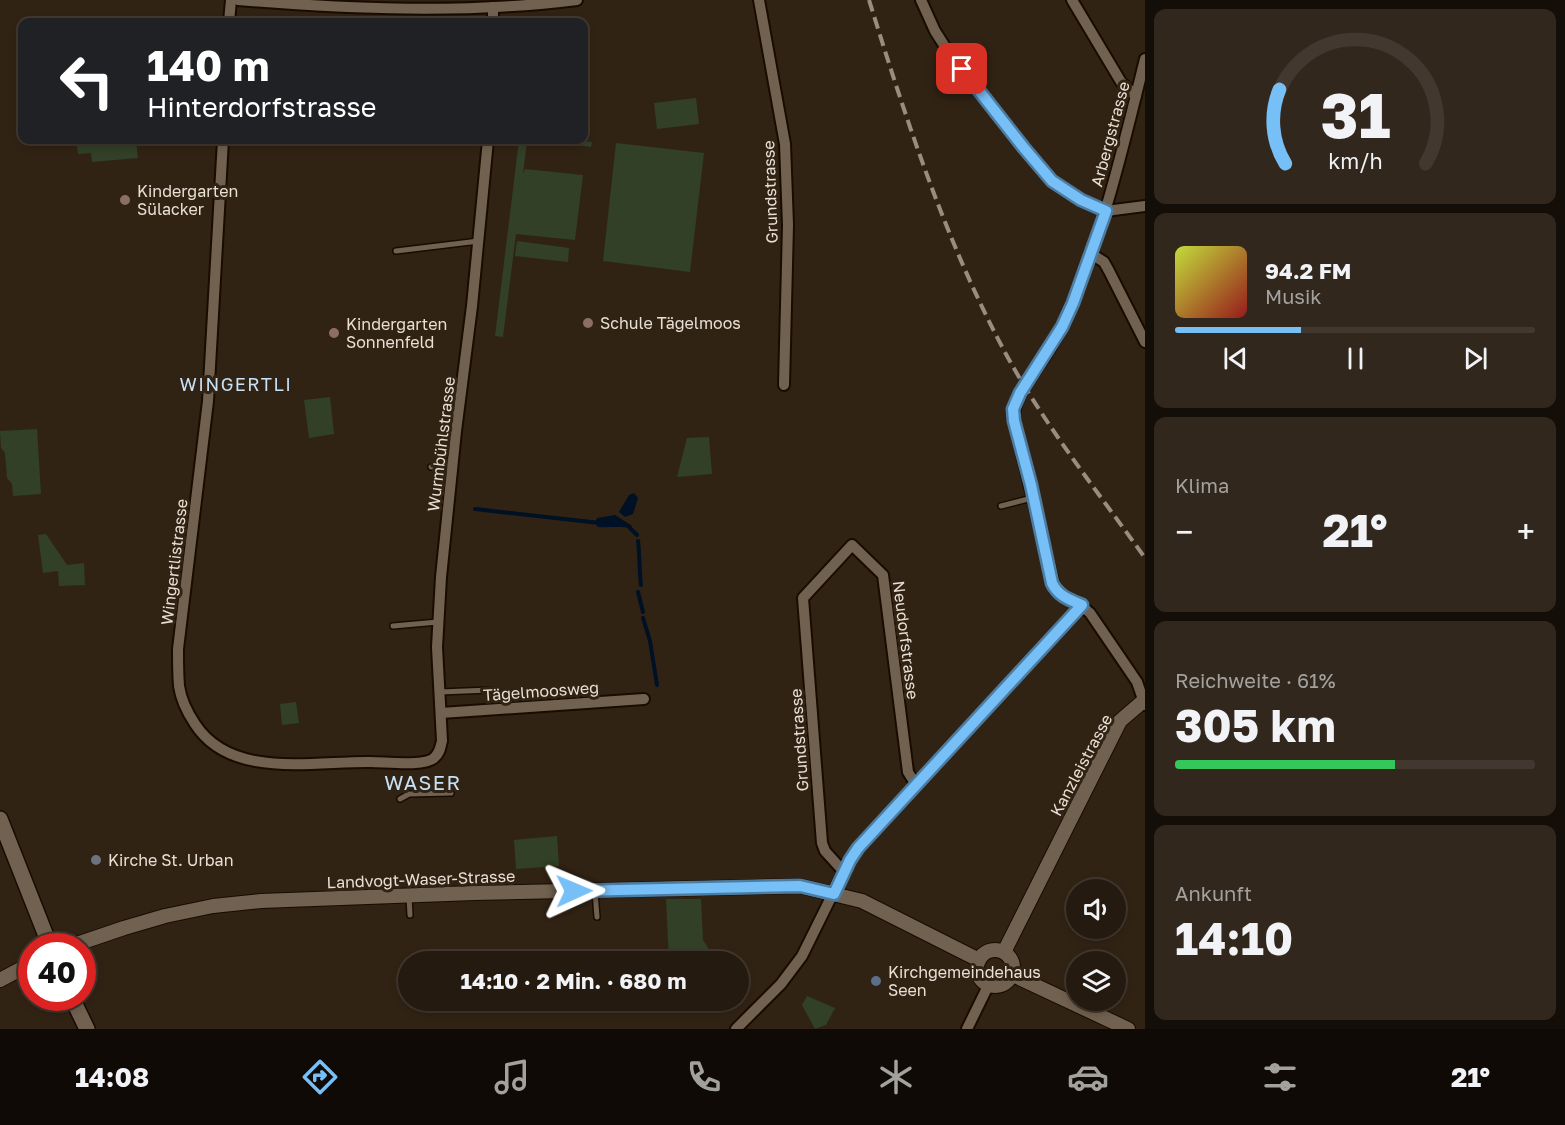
<!DOCTYPE html>
<html lang="de">
<head>
<meta charset="utf-8">
<style>
	body { margin:0; font-family:"Golos Text",sans-serif; background:#31271d; color:#f1f3f6; height:100vh; display:flex; flex-direction:column; font-size:22px; white-space:nowrap }
	* { box-sizing:border-box; margin:0 }
	p { font-size:20px; color:#a3a19e }
	.icon { flex:none; width:33px; height:33px; fill:none; stroke:currentColor; stroke-width:2; stroke-linecap:round; stroke-linejoin:round }
	.map { position:relative; flex:1; overflow:hidden }
	.sheet { display:flex; flex-direction:column; gap:9px; padding:9px; background:#140e08; width:420px }
	.sheet>* { flex:none }
	.banner { position:absolute; left:18px; top:18px; width:570px; height:126px; border-radius:12px; box-shadow:0 3px 9px #0003,0 0 0 2px #42382f; background:#202124; color:#fff; overflow:hidden }
	.tools { position:absolute; left:1066px; top:879px; display:grid; gap:12px }
	.tools a { display:grid; place-items:center; width:60px; height:60px; border-radius:50%; background:#251a0f; box-shadow:0 3px 9px #0003,0 0 0 2px #42382f; font-size:30px }
	.speed { position:absolute; left:18px; top:933px; display:flex; gap:12px; font-size:30px; font-weight:700; text-align:center }
	.speed>* { display:grid; place-content:center; width:78px; height:78px; border-radius:50%; background:#251a0f; box-shadow:0 3px 9px #0003,0 0 0 2px #42382f; line-height:1 }
	.speed .limit { border:9px solid #d22; background:#fff; color:#111 }
	.pin { position:absolute; display:grid; place-items:center; width:51px; height:51px; color:#fff; margin:-26px; border-radius:12px; box-shadow:0 3px 9px #0006 }
	.me { position:absolute; width:66px; margin:-33px; rotate:89deg; stroke-linejoin:round; filter:drop-shadow(0 0 4px #0008) }
	.turn { display:flex; align-items:center; gap:21px; height:126px; padding:0 30px; font-size:27px }
	.turn .icon { width:78px; height:78px; stroke-width:2.5 }
	.turn b { display:block; font-size:42px; line-height:51px }
	.big { font-size:45px; font-weight:700; line-height:1.1 }
	.sheet .widget { flex:1; display:flex; flex-direction:column; justify-content:center; gap:9px; min-width:0; padding:0 21px; border-radius:12px; background:#31271d }
	.sheet .dial { align-items:center; gap:0 }
	.dial svg { height:156px; overflow:visible; fill:none; stroke:#42382f; stroke-width:7; stroke-linecap:round; text-anchor:middle }
	.dial text { fill:#f1f3f6; stroke:none }
	.song { display:flex; align-items:center; gap:18px }
	.cover { width:72px; height:72px; border-radius:9px; background:linear-gradient(135deg,hsl(70 70% 55%),hsl(0 70% 35%)) }
	.played { height:6px; border-radius:3px; background:linear-gradient(90deg,#77bff7 35%,#42382f 35%) }
	.keys { display:flex; justify-content:space-around; direction:ltr }
	.heat { display:flex; justify-content:space-between; align-items:center; font-size:33px; direction:ltr }
	.charge { height:9px; border-radius:4px; background:linear-gradient(90deg,#34c759 61%,#42382f 0) }
	.trip { position:absolute; left:398px; top:951px; width:351px; height:60px; border-radius:30px; background:#251a0f; box-shadow:0 3px 9px #0003,0 0 0 2px #42382f; font-weight:700; line-height:60px; text-align:center }
	.tab-bar { display:flex; height:96px; justify-content:space-around; align-items:center; background:#0f0a06; color:#a3a19e }
	.tab-bar .icon { width:42px; height:42px }
	.tab-bar .on { color:#77bff7 }
	.tab-bar b { font-size:27px; color:#f1f3f6 }
	main { display:flex; flex:1; min-height:0 }
	.map>svg:first-child { display:block }
</style>
</head>
<body>
<main>
<div class="map">
<svg width="1145" height="1029" viewBox="0 0 1145 1029">
	<rect width="100%" height="100%" fill="#312314"/>
	<g fill="#314027">
		<polygon points="696,98 699,124 657,129 654,103"/>
		<polygon points="76,140 136,140 138,158 92,162 91,153 78,154"/>
		<polygon points="519,140 527,141 523,174 525,169 583,175 575,240 516,234 503,337 495,336"/>
		<polygon points="535,140 572,140 592,142 591,147"/>
		<polygon points="616,143 704,153 690,272 603,261"/>
		<polygon points="517,241 569,248 568,262 515,256"/>
		<polygon points="330,397 334,434 309,438 304,400"/>
		<polygon points="37,429 41,494 13,496 12,484 7,478 5,453 1,448 0,431"/>
		<polygon points="709,437 712,474 677,477 687,438"/>
		<polygon points="46,534 67,565 84,563 85,585 59,586 58,571 43,573 38,535"/>
		<polygon points="296,702 299,723 282,725 280,704"/>
		<polygon points="557,836 559,866 516,869 514,840"/>
		<polygon points="701,899 703,940 714,957 705,961 695,961 692,956 683,961 669,961 666,899"/>
		<polygon points="807,996 835,1008 826,1025 815,1029 802,1005"/>
	</g>
	<g fill="#001025">
		<polygon points="634,493 638,498 633,514 625,517 619,512 629,495"/>
		<path d="M615,515L632,526L631,528C620,526 609,528 598,527L595,523L597,518Z"/>
	</g>
	<g fill="none" stroke-linecap="round" stroke-linejoin="round">
		<g stroke="#001025" stroke-width="4">
			<polyline points="475,509 600,523"/>
			<polyline points="628,526 637,535"/>
			<path d="M638,541C640,556 639,570 641,585"/>
			<polyline points="638,592 643,612"/>
			<polyline points="643,618 650,641 657,685"/>
		</g>
		<defs>
			<g id="service">
				<polyline points="396,251 479,241"/>
				<polyline points="431,467 453,463"/>
				<polyline points="1001,506 1032,498"/>
				<polyline points="393,626 438,622"/>
				<polyline points="440,692 490,690"/>
				<polyline points="400,799 409,794 451,793"/>
				<polyline points="595,892 597,917"/>
				<polyline points="409,897 410,915"/>
			</g>
			<g id="minor">
				<path d="M238,0C350,9 465,14 577,0"/>
				<polyline points="759,0 785,144 788,225 784,385"/>
				<polyline points="921,0 935,31 949,53 1024,148 1052,181 1081,200 1106,211 1145,206"/>
				<polyline points="1072,0 1121,82 1136,96"/>
				<polyline points="493,7 493,22"/>
				<polyline points="229,22 231,0"/>
				<path d="M1145,59C1123,148 1102,238 1065,321C1057,337 1047,354 1037,368C1026,386 1013,399 1014,421L1055,590C1067,599 1080,603 1090,613L1137,682L1145,705"/>
				<path d="M223,140L208,401L178,649C178,661 178,674 179,686C181,700 187,712 195,724C231,780 314,761 371,762C386,762 424,767 434,758C440,753 440,748 442,741L437,647L441,577L456,431L472,306L488,140"/>
				<polyline points="1090,253 1104,262 1109,271 1145,342"/>
				<polyline points="441,713 644,699"/>
				<polyline points="844,872 825,851 822,843 803,598 852,545 883,575 908,772 916,785"/>
				<polyline points="736,1029 781,984 802,956 850,859 858,848 1082,605"/>
				<polyline points="967,1029 988,986"/>
			</g>
			<g id="tertiary">
				<polyline points="71,946 124,928 165,916 213,906 261,901 474,893 800,886 862,901 979,960"/>
				<circle cx="995" cy="968" r="18"/>
				<polyline points="1004,952 1120,721 1142,702"/>
				<polyline points="1013,975 1128,1029"/>
				<polyline points="0,980 32,963"/>
			</g>
			<g id="secondary">
				<polyline points="0,819 50,946"/>
				<polyline points="72,998 87,1029"/>
			</g>
		</defs>
		<use href="#service" stroke="#180c01" stroke-width="8"/>
		<use href="#minor" stroke="#180c01" stroke-width="14"/>
		<use href="#tertiary" stroke="#180c01" stroke-width="16"/>
		<use href="#secondary" stroke="#180c01" stroke-width="18"/>
		<use href="#service" stroke="#716150" stroke-width="5"/>
		<use href="#minor" stroke="#716150" stroke-width="10"/>
		<use href="#tertiary" stroke="#716150" stroke-width="14"/>
		<use href="#secondary" stroke="#716150" stroke-width="15"/>
		<path stroke="#988d80" stroke-width="4" stroke-dasharray="12 6" stroke-linecap="butt" d="M869,0C907,122 946,243 1007,356C1046,427 1098,492 1145,558"/>
	</g>
	<g fill="none" stroke-linecap="round" stroke-linejoin="round">
		<defs>
			<path id="route" d="M574,891L800,886L834,894L850,860L858,848L1082,605C1070,600 1058,596 1052,583L1031,485L1014,421L1013,409L1020,393L1062,327L1073,303L1106,211L1081,200L1052,181L1024,148L962,69"/>
		</defs>
		<use href="#route" stroke="#4d7ca1" stroke-width="15"/>
		<use href="#route" stroke="#77bff7" stroke-width="10"/>
	</g>
	<g fill="#8d6e63" stroke="#312314" stroke-width="2">
		<circle cx="125" cy="200" r="6"/>
		<circle cx="588" cy="323" r="6"/>
		<circle cx="334" cy="333" r="6"/>
	</g>
	<circle fill="#6b7280" stroke="#312314" stroke-width="2" cx="96" cy="860" r="6"/>
	<circle fill="#5c6f8a" stroke="#312314" stroke-width="2" cx="876" cy="981" r="6"/>
	<g text-anchor="middle" stroke-width="6" stroke-linejoin="round" paint-order="stroke">
		<g font-size="16" fill="#e8dfd5" stroke="#312314">
			<text transform="translate(1110 134) rotate(-75)" y="6">Arbergstrasse</text>
			<text transform="translate(770 192) rotate(-92)" y="6">Grundstrasse</text>
			<text transform="translate(441 444) rotate(-83)" y="6">Wurmbühlstrasse</text>
			<text transform="translate(174 562) rotate(-83)" y="6">Wingertlistrasse</text>
			<text transform="translate(906 640) rotate(83)" y="6">Neudorfstrasse</text>
			<text transform="translate(541 691) rotate(-4)" y="6">Tägelmoosweg</text>
			<text transform="translate(799 740) rotate(-94)" y="6">Grundstrasse</text>
			<text transform="translate(1081 765) rotate(-62)" y="6">Kanzleistrasse</text>
			<text transform="translate(421 879) rotate(-2)" y="6">Landvogt-Waser-Strasse</text>
		</g>
		<g font-size="16" fill="#e8dfd5" stroke="#312314" text-anchor="start">
			<text x="137" y="197">Kindergarten<tspan x="137" dy="18">Sülacker</tspan></text>
			<text x="600" y="329">Schule Tägelmoos</text>
			<text x="346" y="330">Kindergarten<tspan x="346" dy="18">Sonnenfeld</tspan></text>
			<text x="108" y="866">Kirche St. Urban</text>
			<text x="888" y="978">Kirchgemeindehaus<tspan x="888" dy="18">Seen</tspan></text>
		</g>
		<g font-size="18" letter-spacing="1.5" fill="#c7e1f6" stroke="#312314">
			<text x="236" y="391">WINGERTLI</text>
		</g>
		<g font-size="20" letter-spacing="1.5" fill="#c7e1f6" stroke="#312314">
			<text x="423" y="790">WASER</text>
		</g>
	</g>
</svg>
<div class="tools">
<a><svg class="icon" aria-label="sound" viewBox="0 0 24 24"><path d="M4 9h4l5-4v14l-5-4H4zM17 9q2 3 0 6"/></svg></a>
<a><svg class="icon" aria-label="layers" viewBox="0 0 24 24"><path d="M12 4l9 5-9 5-9-5zM3 14l9 5 9-5"/></svg></a>
</div>
<div class="speed"><div class="limit">40</div></div>
<div class="pin" style="left:962px;top:69px;background:#d93025"><svg class="icon" aria-label="arrive" viewBox="0 0 24 24"><path d="M6 21V4h12l-3 4 3 4H6"/></svg></div>
<svg class="me" style="left:574px;top:891px" viewBox="-20 -20 40 40"><path d="M0-17L14 15 0 8-14 15z" fill="#77bff7" stroke="#fff" stroke-width="4"/></svg>
<div class="trip">14:10 · 2 Min. · 680 m</div>
<div class="banner">
<div class="turn"><svg class="icon" aria-label="left" viewBox="0 0 24 24"><path d="M17 20v-9H6M10 6l-5 5 5 5"/></svg><div><b>140 m</b>Hinterdorfstrasse</div></div>
</div>
</div>
<section class="sheet">
<div class="widget dial"><svg viewBox="0 0 100 80">
<path d="M14 69A42 42 0 1 1 86 69"/>
<path d="M14 69A42 42 0 0 1 11 31" stroke="#77bff7"/>
<text x="50" y="56" font-size="32" font-weight="700">31</text>
<text x="50" y="72" font-size="11">km/h</text>
</svg></div>
<div class="widget">
<div class="song"><i class="cover"></i><div><b>94.2 FM</b><p>Musik</p></div></div>
<div class="played"></div>
<div class="keys"><svg class="icon" aria-label="previous" viewBox="0 0 24 24"><path d="M18 5L8 12l10 7zM5 5v14"/></svg><svg class="icon" aria-label="pause" viewBox="0 0 24 24"><path d="M8 5v14M16 5v14"/></svg><svg class="icon" aria-label="next" viewBox="0 0 24 24"><path d="M6 5l10 7-10 7zM19 5v14"/></svg></div>
</div>
<div class="widget"><p>Klima</p>
<div class="heat"><a>−</a><b class="big">21°</b><a>+</a></div>
</div>
<div class="widget"><p>Reichweite · 61%</p><b class="big">305 km</b><div class="charge"></div></div>
<div class="widget"><p>Ankunft</p><b class="big">14:10</b></div>
</section>
</main>
<nav class="tab-bar">
<b>14:08</b>
<svg class="icon on" aria-label="directions" viewBox="0 0 24 24"><path d="M12 3l9 9-9 9-9-9zM9 14v-3h6M13 9l2 2-2 2"/></svg>
<svg class="icon" aria-label="music" viewBox="0 0 24 24"><path d="M9 18V5l10-2v13"/><circle cx="6" cy="18" r="3"/><circle cx="16" cy="16" r="3"/></svg>
<svg class="icon" aria-label="phone" viewBox="0 0 24 24"><path d="M5 4h4l2 5-3 2q2 4 5 5l2-3 5 2v4C11 20 4 13 5 4z"/></svg>
<svg class="icon" aria-label="climate" viewBox="0 0 24 24"><path d="M12 3v18M4 7l16 10M4 17L20 7"/></svg>
<svg class="icon" aria-label="car" viewBox="0 0 24 24"><path d="M5 17H2v-5l4-1 3-4h7l3 4 3 1v5h-3M9 17h6M6 11h13"/><circle cx="7" cy="17" r="2"/><circle cx="17" cy="17" r="2"/></svg>
<svg class="icon" aria-label="filters" viewBox="0 0 24 24"><path d="M4 7h16M4 17h16"/><circle cx="9" cy="7" r="2"/><circle cx="15" cy="17" r="2"/></svg>
<b>21°</b>
</nav>
</body>
</html>
